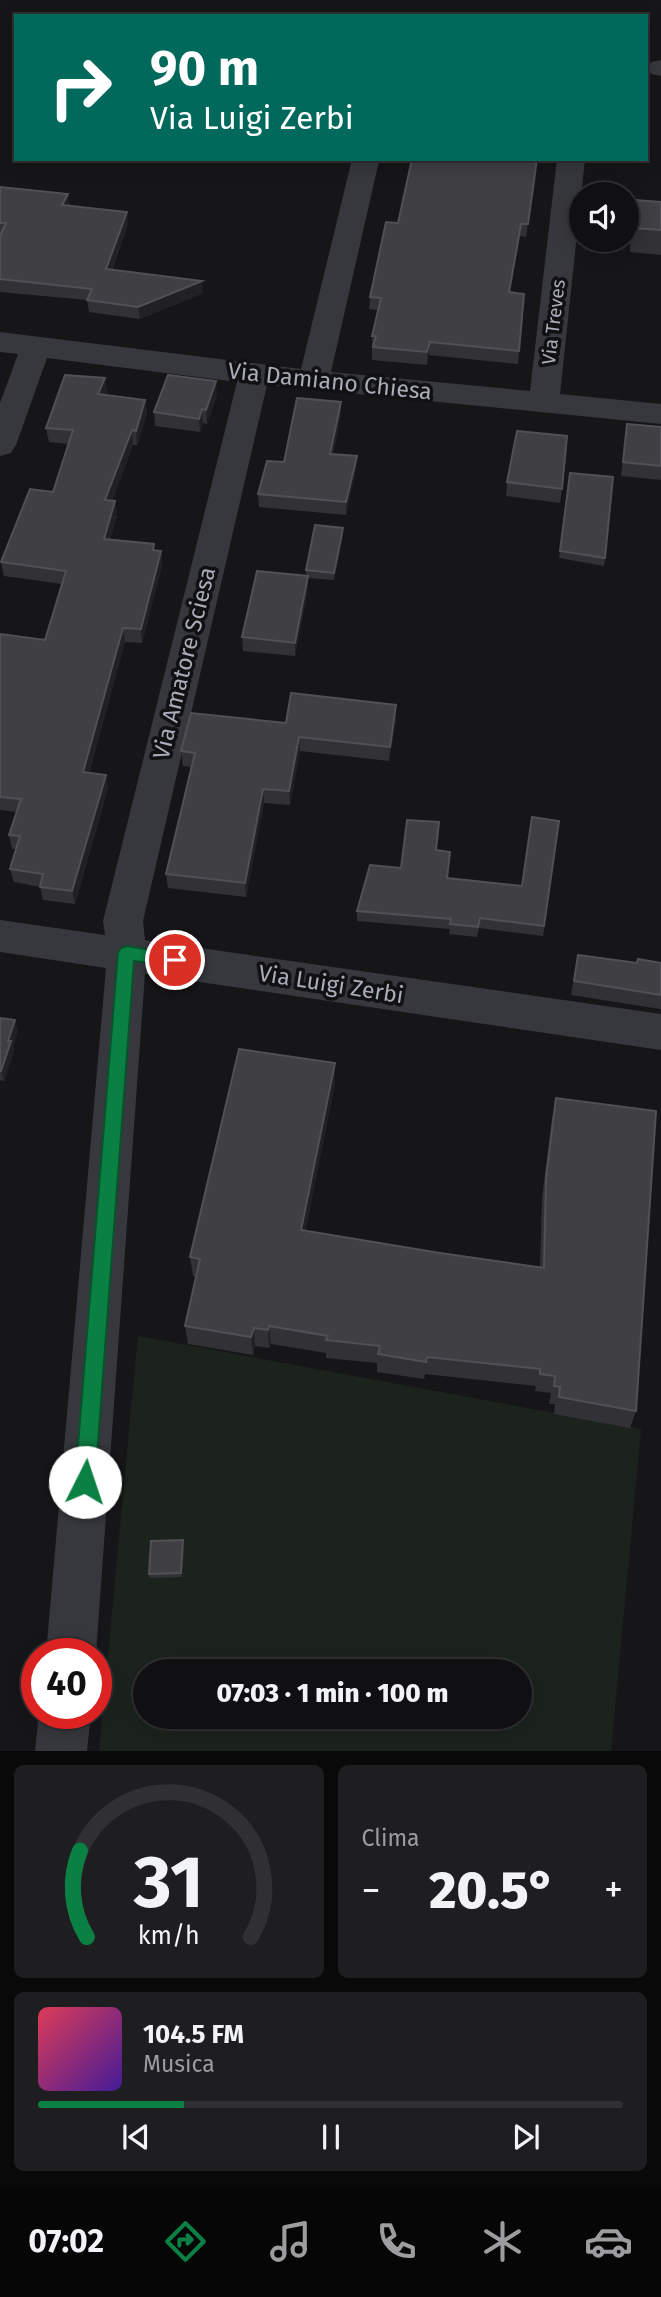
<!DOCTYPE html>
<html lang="it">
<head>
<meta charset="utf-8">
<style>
	body { margin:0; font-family:"Fira Sans",sans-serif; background:#1e1e20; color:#f1f3f6; height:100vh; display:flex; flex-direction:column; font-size:26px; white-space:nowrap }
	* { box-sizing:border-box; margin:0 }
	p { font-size:23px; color:#9c9d9f }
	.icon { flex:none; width:38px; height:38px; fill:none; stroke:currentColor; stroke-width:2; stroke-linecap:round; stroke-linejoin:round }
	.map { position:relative; height:1751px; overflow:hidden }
	.side { display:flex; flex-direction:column; gap:14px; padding:14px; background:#09090a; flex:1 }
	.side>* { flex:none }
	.top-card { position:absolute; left:14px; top:14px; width:634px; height:147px; border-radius:0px; box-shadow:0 4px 18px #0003,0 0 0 2px #303032; background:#00695c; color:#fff; overflow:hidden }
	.fabs { position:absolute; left:569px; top:182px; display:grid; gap:14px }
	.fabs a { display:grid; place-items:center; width:70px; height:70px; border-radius:50%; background:#101012; box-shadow:0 4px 18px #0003,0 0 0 2px #303032; font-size:35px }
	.speed { position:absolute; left:21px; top:1638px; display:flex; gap:14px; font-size:35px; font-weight:700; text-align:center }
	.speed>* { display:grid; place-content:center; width:91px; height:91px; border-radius:50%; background:#101012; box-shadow:0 4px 18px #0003,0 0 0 2px #303032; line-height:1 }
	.speed .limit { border:10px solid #d22; background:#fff; color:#111 }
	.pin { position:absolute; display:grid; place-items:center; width:60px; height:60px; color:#fff; margin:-30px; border:4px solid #fff; border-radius:50%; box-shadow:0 2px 7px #0007 }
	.me { position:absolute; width:77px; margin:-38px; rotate:4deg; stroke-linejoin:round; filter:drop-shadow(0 0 5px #0008) }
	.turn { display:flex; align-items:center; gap:24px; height:147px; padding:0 21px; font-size:32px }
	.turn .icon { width:91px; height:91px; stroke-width:2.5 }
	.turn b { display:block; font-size:49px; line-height:60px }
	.big { font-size:52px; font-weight:800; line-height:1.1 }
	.side .widget { flex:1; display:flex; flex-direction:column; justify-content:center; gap:10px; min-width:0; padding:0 24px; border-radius:10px; background:#1e1e20 }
	.side .dial { align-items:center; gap:0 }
	.dial svg { height:182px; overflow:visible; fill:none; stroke:#303032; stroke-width:7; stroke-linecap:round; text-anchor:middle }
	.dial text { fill:#f1f3f6; stroke:none }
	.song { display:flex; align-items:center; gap:21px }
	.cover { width:84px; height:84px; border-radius:10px; background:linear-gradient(135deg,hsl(350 70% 55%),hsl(260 70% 35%)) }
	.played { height:7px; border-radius:4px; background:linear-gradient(90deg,#0b8043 25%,#303032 25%) }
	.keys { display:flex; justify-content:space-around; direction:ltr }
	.heat { display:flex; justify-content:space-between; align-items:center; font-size:38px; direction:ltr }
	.side .tiles { flex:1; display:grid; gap:14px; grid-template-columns:1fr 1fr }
	.widget:last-child { grid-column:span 2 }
	.trip { position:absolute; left:133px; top:1659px; width:399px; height:70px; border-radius:35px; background:#101012; box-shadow:0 4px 18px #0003,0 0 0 2px #303032; font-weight:800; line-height:70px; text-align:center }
	.tabs { display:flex; height:112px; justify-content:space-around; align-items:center; background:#060607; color:#9c9d9f }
	.tabs .icon { width:49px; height:49px }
	.tabs .on { color:#0b8043 }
	.tabs b { font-size:32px; color:#f1f3f6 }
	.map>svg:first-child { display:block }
</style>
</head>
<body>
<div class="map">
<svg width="661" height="1751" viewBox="0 0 661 1751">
	<rect width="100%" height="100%" fill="#161618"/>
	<path fill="#1c231d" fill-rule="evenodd" d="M138,1336L641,1429L611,1751H99ZM145,1671H520V1717H145Z"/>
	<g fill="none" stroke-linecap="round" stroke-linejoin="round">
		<g fill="#37383d" fill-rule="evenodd">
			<polygon points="661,60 661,76 651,74 647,68 651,62"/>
			<polygon points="352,159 379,161 331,372 530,391 557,159 585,159 560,394 661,404 661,424 267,385 143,921 145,940 661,1014 661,1050 145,974 96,1654 46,1654 106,968 0,952 0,920 105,935 103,921 237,382 47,358 16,445 11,453 0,456 0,403 18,354 0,352 0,332 301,369"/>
			<polygon points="39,1713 91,1713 87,1751 35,1751"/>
		</g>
	</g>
	<g fill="#323236">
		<polygon points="537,159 526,237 520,236 510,292 524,294 518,364 429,355 427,365 372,360 372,336 378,310 369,309 370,297 398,223"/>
		<polygon points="0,187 128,224 112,270 203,293 140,319 89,312 87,300 0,292"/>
		<polygon points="635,200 661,202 661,255 630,252 631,224"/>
		<polygon points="105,378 107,393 106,395 145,400 147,414 137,445 133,445 112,501 115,501 117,516 110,540 161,551 162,565 142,643 125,642 89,773 106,775 108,788 75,904 43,900 40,887 14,882 10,869 16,849 12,849 9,835 17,812 0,810 0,634 45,640 62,584 4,576 1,562 53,492 69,444 49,442 46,428"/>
		<polygon points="217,395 207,424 203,423 200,432 155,426 154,412"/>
		<polygon points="341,414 333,454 357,456 356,469 346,515 259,507 258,494 284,462"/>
		<polygon points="627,424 661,427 661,480 621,476"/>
		<polygon points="570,473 605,558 604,566 559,558"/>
		<polygon points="507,482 562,489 560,503 506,496"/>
		<polygon points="343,535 334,580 308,578 308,589 295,656 243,651 242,637 306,575 306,570"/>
		<polygon points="396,719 389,761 300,751 290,805 264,803 246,897 168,888 166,874 191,767 183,766 181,751 286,723"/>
		<polygon points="559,821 543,936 479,928 477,937 449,934 450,929 357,921 357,911 401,868 436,850 448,878 522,886"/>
		<polygon points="578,955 637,963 661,963 661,1010 660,1009 571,995"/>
		<polygon points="0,1018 18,1031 13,1046 14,1051 4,1081 0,1080"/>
		<polygon points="335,1084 305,1231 440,1253 540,1268 542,1198 552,1119 556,1098 636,1411 630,1428 554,1414 555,1404 549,1404 551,1393 535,1391 536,1386 425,1374 424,1379 377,1372 377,1363 326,1358 326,1353 271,1344 269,1348 255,1346 253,1355 188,1344 185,1326 196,1277 193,1276 190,1257"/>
		<polygon points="183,1540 184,1545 182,1577 150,1578 149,1574"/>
	</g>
	<g fill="#212124">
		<polygon points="68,194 70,206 62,205"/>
		<polygon points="127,212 128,224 107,281 106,269"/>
		<polygon points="521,224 520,236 508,305 509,292"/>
		<polygon points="202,281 203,293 140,319 138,307"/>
		<polygon points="430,342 429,355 427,365 427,352"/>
		<polygon points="105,378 107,393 100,409 98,394"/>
		<polygon points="216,381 217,395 207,424 206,410"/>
		<polygon points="145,400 147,414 137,445 136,431"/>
		<polygon points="341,402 341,414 330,466 330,454"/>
		<polygon points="202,409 203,423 200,432 199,419"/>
		<polygon points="132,430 133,445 107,515 105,500"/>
		<polygon points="357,456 356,469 346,515 346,502"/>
		<polygon points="115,501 117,516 106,554 104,539"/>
		<polygon points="343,528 343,535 334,580 334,573"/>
		<polygon points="161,551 162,565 142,643 141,629"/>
		<polygon points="308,576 308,589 295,656 295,643"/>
		<polygon points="123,628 125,642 85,786 83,772"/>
		<polygon points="396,705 396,719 389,761 390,747"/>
		<polygon points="299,737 300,751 290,805 289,791"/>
		<polygon points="106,775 108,788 75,904 72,891"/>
		<polygon points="263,789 264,803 246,897 245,883"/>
		<polygon points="15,1020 18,1031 13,1046 14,1051 4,1081 1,1071 8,1041"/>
		<polygon points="335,1063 335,1084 302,1250 301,1230"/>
		<polygon points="269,1326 271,1344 269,1348 268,1330"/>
		<polygon points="254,1328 255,1346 253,1355 251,1337"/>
		<polygon points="183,1540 184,1545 182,1577 181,1573"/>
	</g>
	<g fill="#3f3f44" stroke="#4f5156" stroke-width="2">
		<polygon points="412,159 537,159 528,224 521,224 509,292 524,294 519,351 430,342 427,352 373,347 376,336 372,336 381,298 370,297 386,222 398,223"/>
		<polygon points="0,187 68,194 62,205 127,212 106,269 202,281 138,307 87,300 92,289 0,279 0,236 6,223 0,223"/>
		<polygon points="635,200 661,202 661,230 633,228"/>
		<polygon points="65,375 105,378 98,394 145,400 136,431 132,430 105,500 115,501 104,539 154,544 153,550 161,551 141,629 123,628 83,772 106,775 72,891 40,887 43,874 10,869 20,836 9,835 21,799 0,797 0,634 45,640 66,571 1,562 30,489 53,492 73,430 46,428"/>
		<polygon points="168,375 216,381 206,410 202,409 199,419 154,412"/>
		<polygon points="297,398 341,402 330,454 357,456 346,502 258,494 267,461 284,462"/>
		<polygon points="627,424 661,427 661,466 623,462"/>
		<polygon points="517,431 567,436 562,489 507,482"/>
		<polygon points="570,473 613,477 605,558 560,551"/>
		<polygon points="315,525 343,528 334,573 306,570"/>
		<polygon points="257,571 308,576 295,643 242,637"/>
		<polygon points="291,693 396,705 390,747 299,737 289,791 263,789 245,883 166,874 195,753 181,751 191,713 286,723"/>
		<polygon points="532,817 559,821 544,926 480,918 478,927 450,924 451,919 357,911 370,865 401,868 407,820 439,822 436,850 450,852 447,878 522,886"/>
		<polygon points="578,955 637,963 638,959 661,963 661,995 574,981"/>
		<polygon points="0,1018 15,1020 8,1041 11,1041 1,1071 0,1071"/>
		<polygon points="239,1049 335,1063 301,1230 440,1253 544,1268 546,1178 556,1098 656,1111 636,1411 559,1397 560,1387 554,1386 555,1376 540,1374 540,1369 427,1357 426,1362 378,1354 380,1346 326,1340 328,1336 269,1326 268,1330 254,1328 251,1337 185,1326 200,1259 190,1257"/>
		<polygon points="183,1540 181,1573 149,1574 151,1541"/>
	</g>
	<polygon fill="#0b8043" stroke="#07532c" stroke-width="2" points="127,946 175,954 181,956 183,960 181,965 175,967 134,961 95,1482 92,1489 85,1492 78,1489 75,1482 118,953 121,948"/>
	<g text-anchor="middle" stroke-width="7" stroke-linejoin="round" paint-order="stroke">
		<g font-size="19" fill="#a8adb8" stroke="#111113">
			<text transform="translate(553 322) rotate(-83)" y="7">Via Treves</text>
		</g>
		<g font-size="23" fill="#a8adb8" stroke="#111113">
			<text transform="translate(330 381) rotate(6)" y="8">Via Damiano Chiesa</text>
			<text transform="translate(184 663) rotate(-76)" y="8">Via Amatore Sciesa</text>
			<text transform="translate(331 984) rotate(9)" y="8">Via Luigi Zerbi</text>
		</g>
	</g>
</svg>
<div class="fabs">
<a><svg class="icon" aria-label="sound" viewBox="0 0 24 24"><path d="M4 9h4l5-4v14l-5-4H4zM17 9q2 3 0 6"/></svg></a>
</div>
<div class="speed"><div class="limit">40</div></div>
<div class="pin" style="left:175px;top:960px;background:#d93025"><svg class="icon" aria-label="arrive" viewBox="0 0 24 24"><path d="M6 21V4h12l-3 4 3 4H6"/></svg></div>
<svg class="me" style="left:85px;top:1482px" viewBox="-20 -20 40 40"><circle r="19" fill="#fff"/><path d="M0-13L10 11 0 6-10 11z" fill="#0b8043"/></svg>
<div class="trip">07:03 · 1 min · 100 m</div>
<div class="top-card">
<div class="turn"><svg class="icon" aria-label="right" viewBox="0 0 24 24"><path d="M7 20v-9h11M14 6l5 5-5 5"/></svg><div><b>90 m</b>Via Luigi Zerbi</div></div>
</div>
</div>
<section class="side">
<div class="tiles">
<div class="widget dial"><svg viewBox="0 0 100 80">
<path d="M14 69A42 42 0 1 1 86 69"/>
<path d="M14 69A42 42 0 0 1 11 31" stroke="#0b8043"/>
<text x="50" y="56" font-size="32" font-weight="700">31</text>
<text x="50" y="72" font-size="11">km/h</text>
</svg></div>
<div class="widget"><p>Clima</p>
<div class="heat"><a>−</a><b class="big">20.5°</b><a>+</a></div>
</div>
<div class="widget">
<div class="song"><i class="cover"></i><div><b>104.5 FM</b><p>Musica</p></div></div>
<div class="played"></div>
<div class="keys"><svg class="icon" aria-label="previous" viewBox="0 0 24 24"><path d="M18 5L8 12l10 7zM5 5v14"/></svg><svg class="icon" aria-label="pause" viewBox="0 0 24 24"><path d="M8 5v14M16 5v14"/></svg><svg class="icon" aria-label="next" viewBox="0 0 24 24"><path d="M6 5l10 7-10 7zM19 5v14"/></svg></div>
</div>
</div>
</section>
<nav class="tabs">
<b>07:02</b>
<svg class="icon on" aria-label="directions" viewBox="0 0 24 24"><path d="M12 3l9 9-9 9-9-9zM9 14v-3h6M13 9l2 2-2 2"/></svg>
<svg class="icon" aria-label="music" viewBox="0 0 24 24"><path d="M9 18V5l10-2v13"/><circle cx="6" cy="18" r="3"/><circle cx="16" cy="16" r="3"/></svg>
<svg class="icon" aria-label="phone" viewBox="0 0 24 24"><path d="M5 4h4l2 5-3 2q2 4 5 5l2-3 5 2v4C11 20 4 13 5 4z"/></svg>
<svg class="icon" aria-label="climate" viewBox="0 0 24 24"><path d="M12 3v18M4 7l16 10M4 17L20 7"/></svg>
<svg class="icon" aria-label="car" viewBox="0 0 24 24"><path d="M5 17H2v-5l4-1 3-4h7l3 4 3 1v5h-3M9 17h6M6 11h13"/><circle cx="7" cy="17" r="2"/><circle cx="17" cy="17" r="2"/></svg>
</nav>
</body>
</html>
